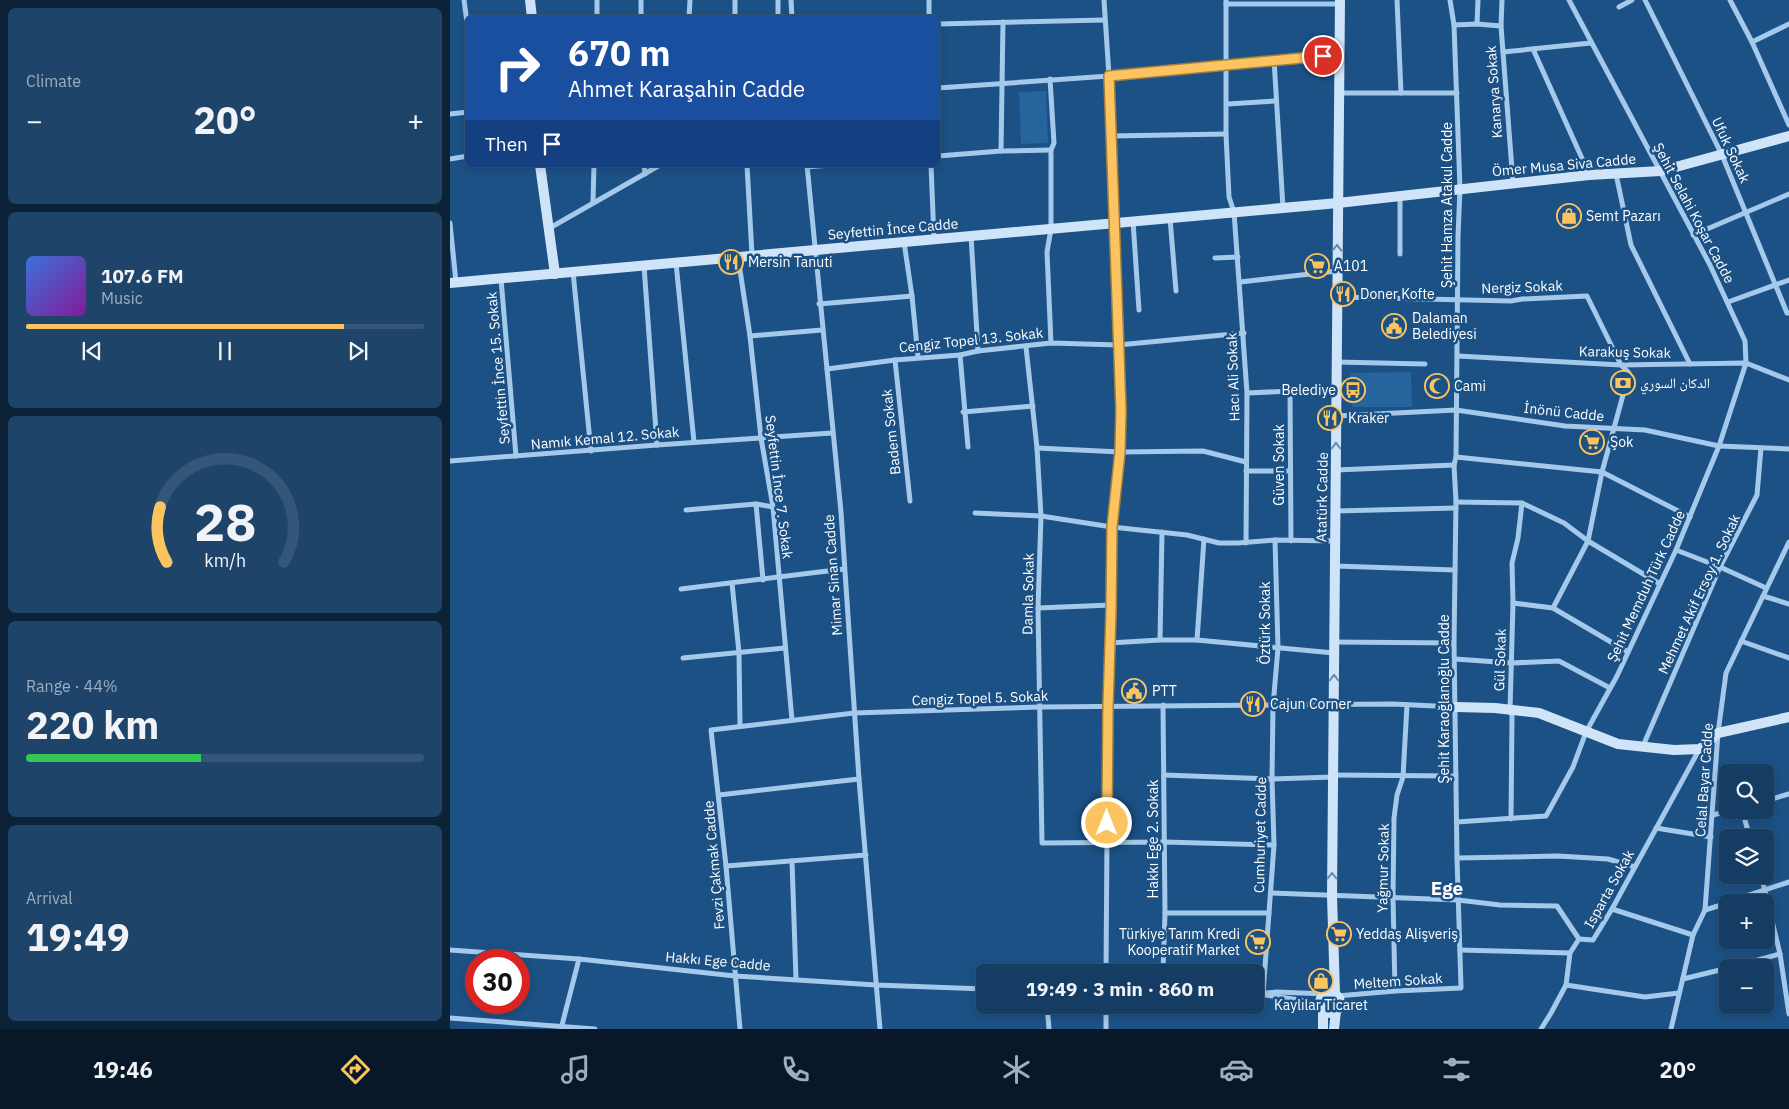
<!DOCTYPE html>
<html lang="en">
<head>
<meta charset="utf-8">
<style>
	body { margin:0; font-family:"IBM Plex Sans","Noto Naskh Arabic",sans-serif; background:#1e446a; color:#f1f3f6; height:100vh; display:flex; flex-direction:column; font-size:19px; white-space:nowrap }
	* { box-sizing:border-box; margin:0 }
	p { font-size:16px; color:#9daebf }
	.icon { flex:none; width:28px; height:28px; fill:none; stroke:currentColor; stroke-width:2; stroke-linecap:round; stroke-linejoin:round }
	.map { position:relative; flex:1; overflow:hidden }
	.sheet { display:flex; flex-direction:column; gap:8px; padding:8px; background:#0c2237; width:450px }
	.sheet>* { flex:none }
	.top-card { position:absolute; left:15px; top:15px; width:475px; height:152px; border-radius:8px; box-shadow:0 2px 8px #0003,0 0 0 1px #345678; background:#1a4fa0; color:#fff; overflow:hidden }
	.fabs { position:absolute; left:1269px; top:764px; display:grid; gap:10px }
	.fabs a { display:grid; place-items:center; width:55px; height:55px; border-radius:8px; background:#153d64; box-shadow:0 2px 8px #0003,0 0 0 1px #345678; font-size:25px }
	.speed { position:absolute; left:15px; top:949px; display:flex; gap:10px; font-size:25px; font-weight:700; text-align:center }
	.speed>* { display:grid; place-content:center; width:65px; height:65px; border-radius:50%; background:#153d64; box-shadow:0 2px 8px #0003,0 0 0 1px #345678; line-height:1 }
	.speed .limit { border:8px solid #d22; background:#fff; color:#111 }
	.pin { position:absolute; display:grid; place-items:center; width:42px; height:42px; color:#fff; margin:-21px; border:2px solid #fff; border-radius:50%; box-shadow:0 1px 5px #0007 }
	.me { position:absolute; width:55px; margin:-28px; rotate:0deg; stroke-linejoin:round; filter:drop-shadow(0 0 4px #0008) }
	.turn { display:flex; align-items:center; gap:18px; height:105px; padding:0 20px; font-size:22px }
	.turn .icon { width:65px; height:65px; stroke-width:2.5 }
	.turn b { display:block; font-size:35px; line-height:42px }
	.then { display:flex; align-items:center; height:48px; padding:0 20px; background:#0003; gap:10px; font-size:19px }
	.big { font-size:38px; font-weight:700; line-height:1.1 }
	.sheet .widget { flex:1; display:flex; flex-direction:column; justify-content:center; gap:8px; min-width:0; padding:0 18px; border-radius:8px; background:#1e446a }
	.sheet .dial { align-items:center; gap:0 }
	.dial svg { height:130px; overflow:visible; fill:none; stroke:#345678; stroke-width:7; stroke-linecap:round; text-anchor:middle }
	.dial text { fill:#f1f3f6; stroke:none }
	.song { display:flex; align-items:center; gap:15px }
	.cover { width:60px; height:60px; border-radius:8px; background:linear-gradient(135deg,hsl(220 70% 55%),hsl(290 70% 35%)) }
	.played { height:5px; border-radius:2px; background:linear-gradient(90deg,#fbc461 80%,#345678 80%) }
	.keys { display:flex; justify-content:space-around; direction:ltr }
	.heat { display:flex; justify-content:space-between; align-items:center; font-size:28px; direction:ltr }
	.charge { height:8px; border-radius:4px; background:linear-gradient(90deg,#34c759 44%,#345678 0) }
	.trip { position:absolute; left:526px; top:964px; width:288px; height:50px; border-radius:8px; background:#153d64; box-shadow:0 2px 8px #0003,0 0 0 1px #345678; font-weight:700; line-height:50px; text-align:center }
	.tabs { display:flex; height:80px; justify-content:space-around; align-items:center; background:#081828; color:#9daebf }
	.tabs .icon { width:35px; height:35px }
	.tabs .active { color:#fbc461 }
	.tabs b { font-size:22px; color:#f1f3f6 }
	main { display:flex; flex:1; min-height:0 }
	.map>svg:first-child { display:block }
</style>
</head>
<body>
<main>
<section class="sheet">
<div class="widget"><p>Climate</p>
<div class="heat"><a>−</a><b class="big">20°</b><a>+</a></div>
</div>
<div class="widget">
<div class="song"><i class="cover"></i><div><b>107.6 FM</b><p>Music</p></div></div>
<div class="played"></div>
<div class="keys"><svg class="icon" aria-label="previous" viewBox="0 0 24 24"><path d="M18 5L8 12l10 7zM5 5v14"/></svg><svg class="icon" aria-label="pause" viewBox="0 0 24 24"><path d="M8 5v14M16 5v14"/></svg><svg class="icon" aria-label="next" viewBox="0 0 24 24"><path d="M6 5l10 7-10 7zM19 5v14"/></svg></div>
</div>
<div class="widget dial"><svg viewBox="0 0 100 80">
<path d="M14 69A42 42 0 1 1 86 69"/>
<path d="M14 69A42 42 0 0 1 10 35" stroke="#fbc461"/>
<text x="50" y="56" font-size="32" font-weight="700">28</text>
<text x="50" y="72" font-size="11">km/h</text>
</svg></div>
<div class="widget"><p>Range · 44%</p><b class="big">220 km</b><div class="charge"></div></div>
<div class="widget"><p>Arrival</p><b class="big">19:49</b></div>
</section>
<div class="map">
<svg width="1339" height="1029" viewBox="0 0 1339 1029">
	<rect width="100%" height="100%" fill="#1c5185"/>
	<g fill="#26649e">
		<polygon points="596,91 598,143 571,144 569,92"/>
		<polygon points="961,372 962,407 902,407 900,373"/>
	</g>
	<g fill="none" stroke-linecap="round" stroke-linejoin="round">
		<g stroke="#a4c9eb" stroke-width="5">
			<polyline points="14,0 18,30"/>
			<polyline points="191,0 191,18"/>
			<polyline points="285,0 285,18"/>
			<polyline points="341,0 342,18"/>
			<polyline points="479,0 479,18"/>
			<polyline points="654,0 659,76 660,136 665,223 671,410 670,452 662,527 661,612 658,706 656,972"/>
			<polyline points="776,0 776,134 779,197 784,212 797,393 796,543"/>
			<polyline points="947,0 951,93"/>
			<polyline points="1052,0 1051,26 1063,183"/>
			<polyline points="1195,0 1272,155 1337,313 1339,313"/>
			<polyline points="1280,0 1302,42 1339,125"/>
			<polyline points="776,4 890,4"/>
			<polyline points="1169,7 1182,0"/>
			<polyline points="147,18 147,0"/>
			<polyline points="239,18 240,0"/>
			<polyline points="328,18 328,0"/>
			<polyline points="488,24 654,20"/>
			<polyline points="1027,24 1028,0"/>
			<polyline points="1004,25 1027,24 1051,26"/>
			<polyline points="1302,42 1339,24"/>
			<polyline points="1083,49 1139,174"/>
			<polyline points="1053,52 1141,43"/>
			<polyline points="824,59 833,208"/>
			<polyline points="600,79 604,143 601,150 601,229 597,252 601,343"/>
			<polyline points="488,88 659,76 824,59 889,54"/>
			<polyline points="890,93 1007,93"/>
			<polyline points="777,104 826,101"/>
			<polyline points="0,114 18,112"/>
			<polyline points="660,136 776,134"/>
			<polyline points="551,151 553,22"/>
			<polyline points="488,156 551,151 601,150"/>
			<polyline points="0,159 18,156"/>
			<polyline points="194,165 195,174"/>
			<polyline points="297,165 302,255"/>
			<polyline points="357,165 391,512 409,779 430,1029"/>
			<polyline points="481,165 484,239"/>
			<polyline points="357,167 380,165"/>
			<polyline points="1166,174 1181,245 1240,364"/>
			<polyline points="143,202 144,165"/>
			<polyline points="720,218 726,291"/>
			<polyline points="683,221 689,310"/>
			<polyline points="0,223 6,282"/>
			<polyline points="98,229 210,165"/>
			<polyline points="1243,235 1339,194"/>
			<polyline points="521,236 528,351"/>
			<polyline points="454,242 462,296 468,357"/>
			<polyline points="950,254 950,196"/>
			<polyline points="288,257 300,336 311,438 323,507 342,720"/>
			<polyline points="765,258 788,257"/>
			<polyline points="226,263 244,442"/>
			<polyline points="194,266 207,445"/>
			<polyline points="123,272 141,451"/>
			<polyline points="51,279 66,456"/>
			<polyline points="790,282 887,271"/>
			<polyline points="887,297 1061,301 1072,299 1137,296 1171,365 1179,373 1152,472 1138,541 1103,608"/>
			<polyline points="1278,302 1339,280"/>
			<polyline points="369,304 462,296"/>
			<polyline points="300,336 372,330"/>
			<polyline points="576,347 587,448 591,516 588,608 592,843 714,842 824,845"/>
			<polyline points="510,355 518,447"/>
			<polyline points="1008,356 1171,365 1296,363 1339,380"/>
			<polyline points="445,360 460,501"/>
			<polyline points="886,362 975,364"/>
			<polyline points="377,369 445,360 510,355 528,351 601,343 668,345 794,333"/>
			<polyline points="840,390 841,541"/>
			<polyline points="797,393 886,389"/>
			<polyline points="513,412 583,406"/>
			<polyline points="886,416 1006,410 1115,426 1195,430 1269,446 1339,449"/>
			<polyline points="587,448 670,452 753,451 796,462"/>
			<polyline points="1006,457 1152,472 1240,517"/>
			<polyline points="0,461 207,445 382,433"/>
			<polyline points="886,470 1004,465"/>
			<polyline points="796,471 840,471"/>
			<polyline points="1006,502 1072,503 1114,523 1138,541 1210,584"/>
			<polyline points="306,504 313,580"/>
			<polyline points="236,510 306,504 323,507"/>
			<polyline points="885,511 1006,508"/>
			<polyline points="525,513 591,516 662,527 737,535 769,543 788,543 825,540 885,541"/>
			<polyline points="1226,550 1270,567 1316,588"/>
			<polyline points="885,566 1005,570"/>
			<polyline points="282,583 289,653 290,726"/>
			<polyline points="231,589 394,569"/>
			<polyline points="1313,596 1339,604"/>
			<polyline points="1063,603 1103,608 1178,652"/>
			<polyline points="588,608 661,605"/>
			<polyline points="710,640 712,532"/>
			<polyline points="747,640 754,539"/>
			<polyline points="1291,641 1339,658"/>
			<polyline points="884,642 1004,643"/>
			<polyline points="659,643 710,640 747,640 884,653"/>
			<polyline points="233,658 335,648"/>
			<polyline points="1005,659 1061,663 1109,661 1160,688"/>
			<polyline points="713,705 715,913 713,972"/>
			<polyline points="1193,746 1270,567 1307,495 1311,448"/>
			<polyline points="714,775 822,779 883,777"/>
			<polyline points="883,775 1006,776"/>
			<polyline points="269,795 409,779"/>
			<polyline points="1315,801 1339,794"/>
			<polyline points="1292,810 1300,838"/>
			<polyline points="1263,815 1282,810"/>
			<polyline points="1061,819 1062,716 1060,710 1063,603 1062,563 1068,538 1072,503"/>
			<polyline points="1007,822 1096,816 1123,767 1136,732 1167,676 1226,550 1269,446 1296,363 1295,341 1260,265 1119,0"/>
			<polyline points="1206,828 1261,837"/>
			<polyline points="1007,858 1108,856 1158,859 1185,867"/>
			<polyline points="342,861 346,979"/>
			<polyline points="276,866 416,855"/>
			<polyline points="1311,875 1330,954 1339,1014"/>
			<polyline points="821,893 1008,900 1050,905 1107,906 1129,939"/>
			<polyline points="1278,902 1339,882"/>
			<polyline points="1162,909 1243,935"/>
			<polyline points="1255,910 1278,903"/>
			<polyline points="715,913 819,913"/>
			<polyline points="0,950 129,959 285,976 426,985 535,989"/>
			<polyline points="1010,950 1120,953"/>
			<polyline points="1279,968 1330,954"/>
			<polyline points="1233,979 1278,968"/>
			<polyline points="1116,985 1195,997 1229,993"/>
			<polyline points="945,991 943,897 944,818 947,795 953,777 957,705"/>
			<polyline points="805,994 827,992 876,994"/>
			<polyline points="813,994 824,845 822,779 823,706 828,648 825,540"/>
			<polyline points="816,995 856,1001 872,1008"/>
			<polyline points="887,996 945,991 1011,988 1007,858 1004,643 1006,502 1004,465 1006,457 1008,236 1010,189 1004,25 1000,0"/>
			<polyline points="597,1005 599,1029"/>
			<polyline points="0,1018 145,1029"/>
			<polyline points="111,1029 129,959"/>
			<polyline points="290,1029 276,866 261,730 404,713 590,707 943,704 1006,707"/>
			<polyline points="656,1029 656,1005"/>
			<polyline points="1091,1029 1101,1013 1116,985 1120,953 1129,939 1143,940 1162,909 1249,750"/>
			<polyline points="1221,1029 1243,935 1255,910 1268,733 1276,673 1339,542"/>
		</g>
		<g stroke="#cfe4f8" stroke-width="10">
			<polyline points="80,0 82,18"/>
			<polyline points="90,165 105,274"/>
			<polyline points="0,283 888,203 1139,175 1211,171 1339,136"/>
			<polyline points="1006,707 1045,708 1089,713 1168,744 1224,750 1250,749 1268,733 1339,717"/>
			<circle cx="880" cy="1003" r="10"/>
			<polyline points="885,994 882,896 890,0"/>
			<polyline points="873,1029 873,1010"/>
			<polyline points="884,1029 886,1011"/>
		</g>
	</g>
	<defs><path id="oneway-chevron" d="M-2-3.5L2.5 0L-2 3.5" fill="none" stroke-width="1.6" stroke-linecap="round" stroke-linejoin="round" transform="scale(1.25)"/></defs>
	<g stroke="#648cb3">
		<use href="#oneway-chevron" transform="translate(887 248) rotate(-89)"/>
		<use href="#oneway-chevron" transform="translate(886 446) rotate(-90)"/>
		<use href="#oneway-chevron" transform="translate(884 678) rotate(-90)"/>
		<use href="#oneway-chevron" transform="translate(882 876) rotate(-90)"/>
	</g>
	<g fill="none" stroke-linecap="round" stroke-linejoin="round">
		<defs>
			<polyline id="route" points="657,823 658,706 661,612 662,527 670,452 671,410 659,76 873,56"/>
		</defs>
		<use href="#route" stroke="#a37f3f" stroke-width="12"/>
		<use href="#route" stroke="#fbc461" stroke-width="9"/>
	</g>
	<defs>
		<symbol id="shop-ring" viewBox="-11 -11 22 22"><circle r="9.5" fill="#1c5185" stroke="#fbc461" stroke-width="1.5"/><path d="M-5-2.5h2.3a2.7 3.5 0 0 1 5.4 0H5L5.5 6h-11ZM-1.5-2.5h3a1.5 2.3 0 0 0-3 0Z" fill="#fbc461"/></symbol>
		<symbol id="restaurant-ring" viewBox="-11 -11 22 22"><circle r="9.5" fill="#1c5185" stroke="#fbc461" stroke-width="1.5"/><path d="M-5-6h1v4h1v-4h1v4h1v-4h1v5L-1.5 .5V6h-2V.5L-5-1ZM5-6V6H3V1.5H1.5Q1.5-4 5-6Z" fill="#fbc461"/></symbol>
		<symbol id="supermarket-ring" viewBox="-11 -11 22 22"><circle r="9.5" fill="#1c5185" stroke="#fbc461" stroke-width="1.5"/><path d="M-6-5.5h2.5l.6 2H6L4.5 2H-2.5L-4.4-4H-6ZM-1.5 3.2a1.3 1.3 0 1 0 .1 0ZM3 3.2a1.3 1.3 0 1 0 .1 0Z" fill="#fbc461"/></symbol>
		<symbol id="civic-ring" viewBox="-11 -11 22 22"><circle r="9.5" fill="#1c5185" stroke="#fbc461" stroke-width="1.5"/><path d="M-.6-6.5H3V-4.5H.6V-3L4-1V1h2V6H-6V1h2V-1L-.6-3ZM-1.2 2.5V6h2.4V2.5Z" fill="#fbc461"/></symbol>
		<symbol id="bank-ring" viewBox="-11 -11 22 22"><circle r="9.5" fill="#1c5185" stroke="#fbc461" stroke-width="1.5"/><path d="M-6-4H6V4H-6ZM0-2.3a2.3 2.3 0 1 0 0 4.6a2.3 2.3 0 1 0 0-4.6Z" fill="#fbc461"/></symbol>
		<symbol id="mosque-ring" viewBox="-11 -11 22 22"><circle r="9.5" fill="#1c5185" stroke="#fbc461" stroke-width="1.5"/><path d="M3.5-4.9A6 6 0 1 0 3.5 4.9A5 5 0 1 1 3.5-4.9Z" fill="#fbc461"/></symbol>
		<symbol id="bus-ring" viewBox="-11 -11 22 22"><circle r="9.5" fill="#1c5185" stroke="#fbc461" stroke-width="1.5"/><path d="M-5-6H5V4H4V6H2V4H-2V6H-4V4H-5ZM-3.5-4V0h7V-4ZM-3.5 1.2v1.5H-2V1.2ZM2 1.2v1.5H3.5V1.2Z" fill="#fbc461"/></symbol>
	</defs>
	<g fill-rule="evenodd">
		<use href="#shop-ring" x="1105" y="202" width="28" height="28"/>
		<use href="#restaurant-ring" x="267" y="248" width="28" height="28"/>
		<use href="#supermarket-ring" x="853" y="252" width="28" height="28"/>
		<use href="#restaurant-ring" x="879" y="280" width="28" height="28"/>
		<use href="#civic-ring" x="930" y="312" width="28" height="28"/>
		<use href="#bank-ring" x="1159" y="369" width="28" height="28"/>
		<use href="#mosque-ring" x="973" y="372" width="28" height="28"/>
		<use href="#bus-ring" x="889" y="376" width="28" height="28"/>
		<use href="#restaurant-ring" x="866" y="404" width="28" height="28"/>
		<use href="#supermarket-ring" x="1128" y="428" width="28" height="28"/>
		<use href="#civic-ring" x="670" y="677" width="28" height="28"/>
		<use href="#restaurant-ring" x="789" y="690" width="28" height="28"/>
		<use href="#supermarket-ring" x="875" y="920" width="28" height="28"/>
		<use href="#supermarket-ring" x="794" y="928" width="28" height="28"/>
		<use href="#shop-ring" x="857" y="967" width="28" height="28"/>
	</g>
	<g text-anchor="middle" stroke-width="5" stroke-linejoin="round" paint-order="stroke">
		<g font-size="14" fill="#fff" stroke="#1c5185">
			<text transform="translate(1044 92) rotate(-94)" y="5">Kanarya Sokak</text>
			<text transform="translate(1281 150) rotate(65)" y="5">Ufuk Sokak</text>
			<text transform="translate(1114 165) rotate(-5)" y="5">Ömer Musa Siva Cadde</text>
			<text transform="translate(997 205) rotate(-90)" y="5">Şehit Hamza Atakul Cadde</text>
			<text transform="translate(1244 213) rotate(62)" y="5">Şehit Selahi Koşar Cadde</text>
			<text transform="translate(443 229) rotate(-5)" y="5">Seyfettin İnce Cadde</text>
			<text transform="translate(1072 287) rotate(-2)" y="5">Nergiz Sokak</text>
			<text transform="translate(521 340) rotate(-6)" y="5">Cengiz Topel 13. Sokak</text>
			<text transform="translate(1175 352) rotate(1)" y="5">Karakuş Sokak</text>
			<text transform="translate(48 368) rotate(-95)" y="5">Seyfettin İnce 15. Sokak</text>
			<text transform="translate(783 377) rotate(-92)" y="5">Hacı Ali Sokak</text>
			<text transform="translate(1114 412) rotate(6)" y="5">İnönü Cadde</text>
			<text transform="translate(441 432) rotate(-96)" y="5">Badem Sokak</text>
			<text transform="translate(155 438) rotate(-5)" y="5">Namık Kemal 12. Sokak</text>
			<text transform="translate(829 465) rotate(-90)" y="5">Güven Sokak</text>
			<text transform="translate(329 487) rotate(83)" y="5">Seyfettin İnce 7. Sokak</text>
			<text transform="translate(872 497) rotate(-89)" y="5">Atatürk Cadde</text>
			<text transform="translate(383 575) rotate(-94)" y="5">Mimar Sinan Cadde</text>
			<text transform="translate(1196 586) rotate(-65)" y="5">Şehit Memduh Türk Cadde</text>
			<text transform="translate(578 594) rotate(-89)" y="5">Damla Sokak</text>
			<text transform="translate(1249 594) rotate(-65)" y="5">Mehmet Akif Ersoy 1. Sokak</text>
			<text transform="translate(815 623) rotate(-90)" y="5">Öztürk Sokak</text>
			<text transform="translate(1050 660) rotate(-88)" y="5">Gül Sokak</text>
			<text transform="translate(530 698) rotate(-2)" y="5">Cengiz Topel 5. Sokak</text>
			<text transform="translate(994 699) rotate(-90)" y="5">Şehit Karaoğlanoğlu Cadde</text>
			<text transform="translate(1254 780) rotate(-86)" y="5">Celal Bayar Cadde</text>
			<text transform="translate(810 835) rotate(-89)" y="5">Cumhuriyet Cadde</text>
			<text transform="translate(703 839) rotate(-90)" y="5">Hakkı Ege 2. Sokak</text>
			<text transform="translate(264 865) rotate(-95)" y="5">Fevzi Çakmak Cadde</text>
			<text transform="translate(933 868) rotate(-89)" y="5">Yağmur Sokak</text>
			<text transform="translate(1159 889) rotate(-61)" y="5">Isparta Sokak</text>
			<text transform="translate(268 961) rotate(5)" y="5">Hakkı Ege Cadde</text>
			<text transform="translate(948 981) rotate(-4)" y="5">Meltem Sokak</text>
		</g>
		<g font-size="14" fill="#fff" stroke="#1c5185" text-anchor="start">
			<text x="1136" y="221">Semt Pazarı</text>
			<text x="298" y="267">Mersin Tanuti</text>
			<text x="884" y="271">A101</text>
			<text x="910" y="299">Doner Kofte</text>
			<text x="962" y="323">Dalaman<tspan x="962" dy="16">Belediyesi</tspan></text>
			<text x="1190" y="388">الدكان السوري</text>
			<text x="1004" y="391">Cami</text>
			<text x="886" y="395" text-anchor="end">Belediye</text>
			<text x="898" y="423">Kraker</text>
			<text x="1160" y="447">Şok</text>
			<text x="702" y="696">PTT</text>
			<text x="820" y="709">Cajun Corner</text>
			<text x="790" y="939" text-anchor="end">Türkiye Tarım Kredi<tspan x="790" dy="16">Kooperatif Market</tspan></text>
			<text x="906" y="939">Yeddaş Alişveriş</text>
			<text x="871" y="1010" text-anchor="middle">Kaylılar Ticaret</text>
		</g>
		<g font-size="19" font-weight="bold" fill="#fff" stroke="#1c5185">
			<text x="997" y="895">Ege</text>
		</g>
	</g>
</svg>
<div class="fabs">
<a><svg class="icon" aria-label="search" viewBox="0 0 24 24"><circle cx="10" cy="10" r="6"/><path d="M15 15l6 6"/></svg></a>
<a><svg class="icon" aria-label="layers" viewBox="0 0 24 24"><path d="M12 4l9 5-9 5-9-5zM3 14l9 5 9-5"/></svg></a>
<a>+</a>
<a>−</a>
</div>
<div class="speed"><div class="limit">30</div></div>
<div class="pin" style="left:873px;top:56px;background:#d93025"><svg class="icon" aria-label="arrive" viewBox="0 0 24 24"><path d="M6 21V4h12l-3 4 3 4H6"/></svg></div>
<svg class="me" style="left:657px;top:823px" viewBox="-20 -20 40 40"><circle r="17" fill="#fbc461" stroke="#fff" stroke-width="3"/><path d="M0-11L8 9 0 5-8 9z" fill="#fff"/></svg>
<div class="trip">19:49 · 3 min · 860 m</div>
<div class="top-card">
<div class="turn"><svg class="icon" aria-label="right" viewBox="0 0 24 24"><path d="M7 20v-9h11M14 6l5 5-5 5"/></svg><div><b>670 m</b>Ahmet Karaşahin Cadde</div></div>
<div class="then">Then<svg class="icon" aria-label="arrive" viewBox="0 0 24 24"><path d="M6 21V4h12l-3 4 3 4H6"/></svg></div>
</div>
</div>
</main>
<nav class="tabs">
<b>19:46</b>
<svg class="icon active" aria-label="directions" viewBox="0 0 24 24"><path d="M12 3l9 9-9 9-9-9zM9 14v-3h6M13 9l2 2-2 2"/></svg>
<svg class="icon" aria-label="music" viewBox="0 0 24 24"><path d="M9 18V5l10-2v13"/><circle cx="6" cy="18" r="3"/><circle cx="16" cy="16" r="3"/></svg>
<svg class="icon" aria-label="phone" viewBox="0 0 24 24"><path d="M5 4h4l2 5-3 2q2 4 5 5l2-3 5 2v4C11 20 4 13 5 4z"/></svg>
<svg class="icon" aria-label="climate" viewBox="0 0 24 24"><path d="M12 3v18M4 7l16 10M4 17L20 7"/></svg>
<svg class="icon" aria-label="car" viewBox="0 0 24 24"><path d="M5 17H2v-5l4-1 3-4h7l3 4 3 1v5h-3M9 17h6M6 11h13"/><circle cx="7" cy="17" r="2"/><circle cx="17" cy="17" r="2"/></svg>
<svg class="icon" aria-label="filters" viewBox="0 0 24 24"><path d="M4 7h16M4 17h16"/><circle cx="9" cy="7" r="2"/><circle cx="15" cy="17" r="2"/></svg>
<b>20°</b>
</nav>
</body>
</html>
